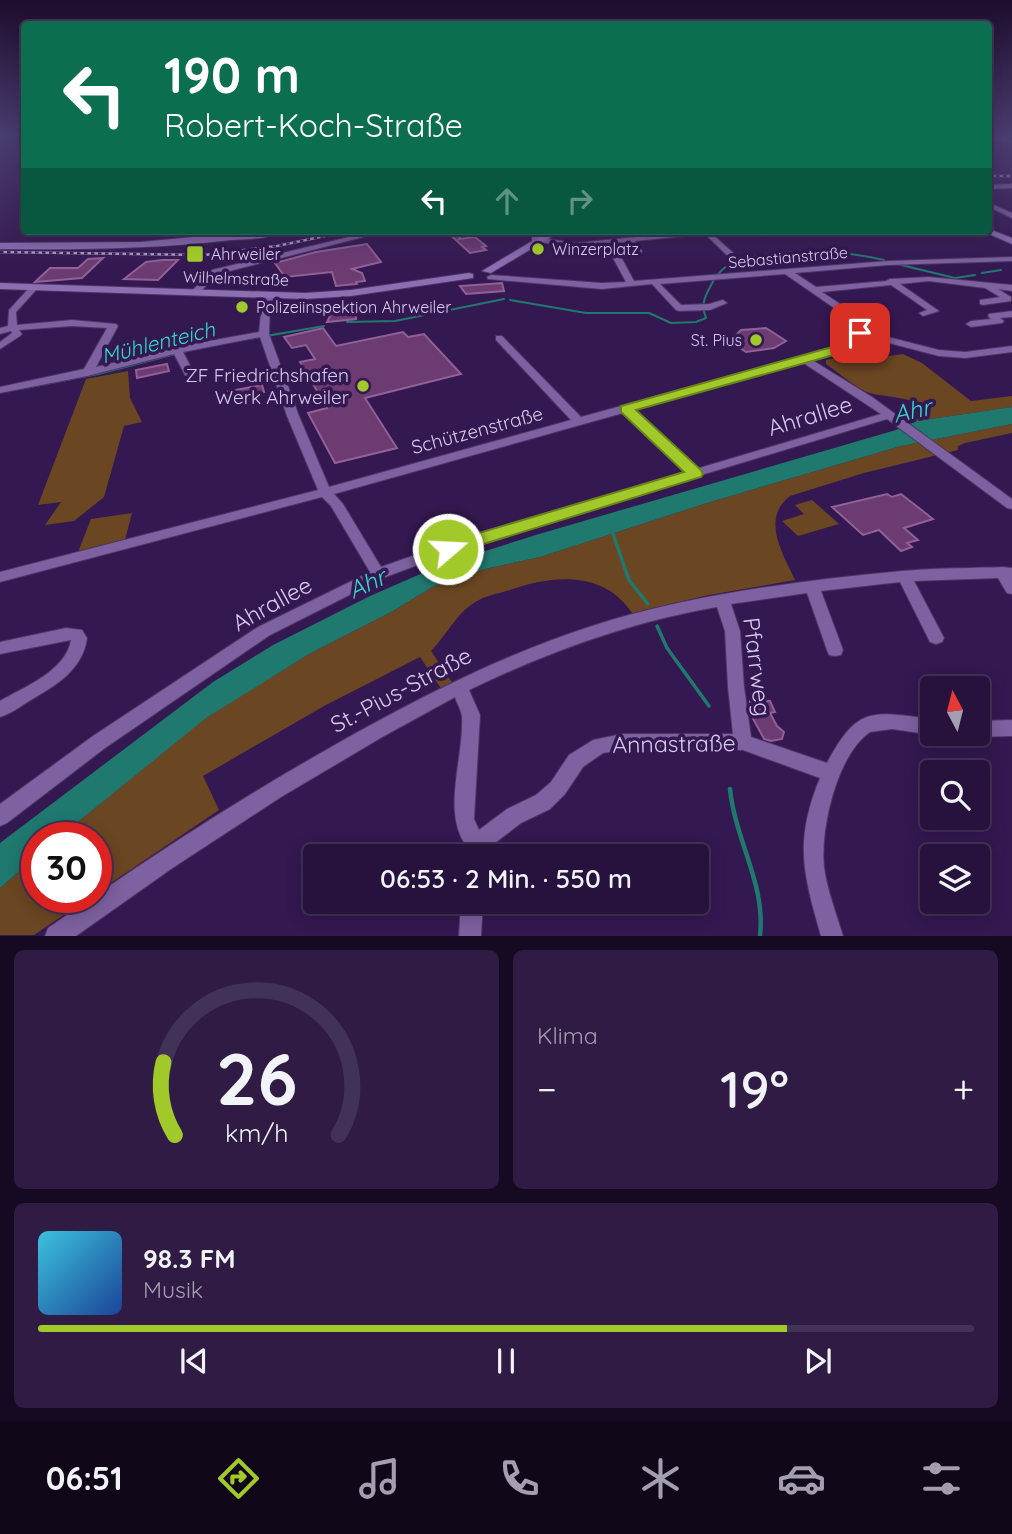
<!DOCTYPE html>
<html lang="de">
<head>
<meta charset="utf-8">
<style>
	body { margin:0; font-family:Quicksand,sans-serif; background:#2f1b44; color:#f1f3f6; height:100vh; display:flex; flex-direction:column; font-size:26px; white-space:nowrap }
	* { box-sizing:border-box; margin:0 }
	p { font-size:23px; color:#a49eb0 }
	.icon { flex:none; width:38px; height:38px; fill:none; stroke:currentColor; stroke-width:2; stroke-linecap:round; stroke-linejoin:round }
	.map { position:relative; height:936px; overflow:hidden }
	.sheet { display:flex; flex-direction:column; gap:14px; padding:14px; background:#150a22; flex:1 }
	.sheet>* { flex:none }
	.banner { position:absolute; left:21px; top:21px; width:971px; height:214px; border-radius:7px; box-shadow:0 4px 18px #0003,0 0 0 2px #433257; background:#0b6e4f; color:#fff; overflow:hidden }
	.needle { width:46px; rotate:353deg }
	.tools { position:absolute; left:920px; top:676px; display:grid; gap:14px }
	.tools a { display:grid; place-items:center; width:70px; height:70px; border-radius:7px; background:#27123d; box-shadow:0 4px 18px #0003,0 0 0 2px #433257; font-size:35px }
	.speed { position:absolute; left:21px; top:822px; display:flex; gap:14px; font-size:35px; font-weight:700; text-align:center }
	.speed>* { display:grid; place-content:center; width:91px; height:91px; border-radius:50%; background:#27123d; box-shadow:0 4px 18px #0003,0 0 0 2px #433257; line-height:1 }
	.speed .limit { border:10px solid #d22; background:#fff; color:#111 }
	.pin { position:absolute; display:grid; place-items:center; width:60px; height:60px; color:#fff; margin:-30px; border-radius:14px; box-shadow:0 4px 10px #0006 }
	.me { position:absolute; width:77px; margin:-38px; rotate:71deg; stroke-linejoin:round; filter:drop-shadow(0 0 5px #0008) }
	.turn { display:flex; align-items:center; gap:24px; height:147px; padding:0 28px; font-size:32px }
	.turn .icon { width:91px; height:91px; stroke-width:2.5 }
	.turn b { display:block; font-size:49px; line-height:60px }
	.lanes { display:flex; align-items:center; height:66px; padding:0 28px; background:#0003; justify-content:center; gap:35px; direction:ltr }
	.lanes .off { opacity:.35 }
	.big { font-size:52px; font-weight:600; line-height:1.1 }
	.sheet .tile { flex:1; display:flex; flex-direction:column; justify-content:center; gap:10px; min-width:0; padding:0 24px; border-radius:10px; background:#2f1b44 }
	.sheet .dial { align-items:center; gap:0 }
	.dial svg { height:182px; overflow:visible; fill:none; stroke:#433257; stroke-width:7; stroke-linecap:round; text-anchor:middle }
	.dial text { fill:#f1f3f6; stroke:none }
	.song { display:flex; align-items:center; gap:21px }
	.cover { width:84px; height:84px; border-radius:10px; background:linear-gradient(135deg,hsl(190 70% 55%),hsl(220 70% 35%)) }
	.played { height:7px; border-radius:4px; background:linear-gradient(90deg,#a1c929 80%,#433257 80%) }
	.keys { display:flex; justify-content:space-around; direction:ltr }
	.heat { display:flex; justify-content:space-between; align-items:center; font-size:38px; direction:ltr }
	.sheet .tiles { flex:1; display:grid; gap:14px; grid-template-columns:1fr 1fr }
	.tile:last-child { grid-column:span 2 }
	.trip { position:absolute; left:303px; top:844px; width:406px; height:70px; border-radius:7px; background:#27123d; box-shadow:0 4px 18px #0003,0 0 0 2px #433257; font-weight:600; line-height:70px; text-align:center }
	.dock { display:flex; height:112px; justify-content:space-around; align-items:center; background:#100718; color:#a49eb0 }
	.dock .icon { width:49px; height:49px }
	.dock .selected { color:#a1c929 }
	.dock b { font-size:32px; color:#f1f3f6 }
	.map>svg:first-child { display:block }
</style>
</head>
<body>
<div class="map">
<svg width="1012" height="936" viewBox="0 0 1012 936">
	<rect width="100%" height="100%" fill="#341851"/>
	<g fill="#6b4622">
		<path d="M903,354L922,363L971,401L1012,396V407L917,421L905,416L927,414C915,394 887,399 867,392C853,386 838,372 826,364V360L837,358L849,362Z"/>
		<polygon points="128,371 130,398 142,422 124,426 104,497 74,521 45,525 61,502 38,505 86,379"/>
		<path d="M1012,424V433L965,443L958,446V450L864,473L790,496C761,518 782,553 795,580L709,595L632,613C604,570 552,575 510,590C500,593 488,595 479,600C457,611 447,635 431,651L453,684L442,690L420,657L324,706L203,776L219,810L96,893V838H58L205,718L309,654L393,611L434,586L485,569L540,557L707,503L901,446Z"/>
		<polygon points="812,500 839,524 798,536 782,521 804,514 795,505"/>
		<polygon points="132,513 125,540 78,552 91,519"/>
		<polygon points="37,856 37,898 89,898 34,935 0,935 0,888"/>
	</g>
	<polygon fill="#1f796f" points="1012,407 1012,424 901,446 707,503 540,557 485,569 434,586 393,611 309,654 206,718 58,838 37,838 37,856 0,888 0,843 213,682 273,645 370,596 441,565 539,534 896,430 917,421"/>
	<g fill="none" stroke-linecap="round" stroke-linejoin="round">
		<g stroke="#1f796f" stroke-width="2">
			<polyline points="897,264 955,278 975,275"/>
			<polyline points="982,273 1001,270"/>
			<path d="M510,300L586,313H649L671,323L696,322L706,318C701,306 704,298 710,287C714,279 719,271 727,266C766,246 843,250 884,260"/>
			<polyline points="347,322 395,321 504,299"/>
			<polyline points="249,339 324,326"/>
			<polyline points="20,389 98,374 191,350"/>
		</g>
		<polyline stroke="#1f796f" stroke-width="2.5" points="613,533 614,536"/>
		<g stroke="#1f796f" stroke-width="3.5">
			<polyline points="613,534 629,580 648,604"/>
			<polyline points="657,626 667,648 709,706"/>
		</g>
		<path stroke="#1f796f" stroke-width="4.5" d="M730,789C735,840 766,884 760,936"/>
	</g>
	<g fill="#6c3b72" stroke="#916097" stroke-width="2">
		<polygon points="446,231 464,231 459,239 475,237 486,246 482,247 486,250 470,253"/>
		<polygon points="367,244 381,262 352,269 362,273 365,281 356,282 357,284 336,286 332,272 285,277 275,263 316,252"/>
		<polygon points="103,258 82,278 35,282 50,268 78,268 88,259"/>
		<polygon points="162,260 178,260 158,280 124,279 146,262"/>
		<polygon points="502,283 504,291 466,294 460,286"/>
		<polygon points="355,305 356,319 327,322 335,306"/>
		<polygon points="323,328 336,346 403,332 408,337 424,334 461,374 365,398 397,448 335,463 308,413 327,408 300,362 315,359 306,345 292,348 284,337"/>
		<polygon points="766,328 786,341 774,348 746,352 725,338 736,335 741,330"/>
		<polygon points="167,364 169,371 137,378 136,370"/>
		<polygon points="262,385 264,392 221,400 220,393"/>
		<polygon points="887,494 892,497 901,494 933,519 904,528 918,540 907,543 912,547 901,551 879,530 863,535 832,507"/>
		<polygon points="756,700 770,701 775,712 770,713 777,726 784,732 782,739 771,741 764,739 750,713 750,701"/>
	</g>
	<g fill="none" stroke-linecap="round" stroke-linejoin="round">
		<defs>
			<g id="minor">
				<polygon points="993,138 1012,139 1012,143 989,139"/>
				<polygon points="1012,184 1012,188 989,189 989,185"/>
				<polygon points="989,203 1012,213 1012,218 989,207"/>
				<polygon points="374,231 387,231 218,274 198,294 191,292 212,270"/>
				<path d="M540,231H548L541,238L576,243L696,231H722L712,234L740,259L733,261L705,234L635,241L642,251L641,253L621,257L634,281L888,261L1012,257V261L888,265L795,273L816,287L886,281L890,279L929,277L1012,285V291L998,289L1011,297V301L983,305L980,304V300L1000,297L985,288L929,281L900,284L939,311L923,316L919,313L927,310L891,285L822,292L843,306L864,331L939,350L965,352L1012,346V352L965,358L939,356L862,336C856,353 827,355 812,360L872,397L1012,499V509L1007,508L887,419L476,543L383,578L270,635L105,748L7,823L0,826V804L93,736L258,627L370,572L331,506L322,497L0,582V572L318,490L287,416L260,337L183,352L195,375L190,378L185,375L174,354L87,376L0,393V387L84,369L107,328L72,326L19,330L22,334L20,336L0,349V342L12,333L11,331L0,334V328L8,326L9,310L30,287L33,286L37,289L16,312L17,325L72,320L116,324L118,326L96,367L198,343L259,332L262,304L269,293H275L276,295L270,304L269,334L299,416L329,487L571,420L496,340V336H502L581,417L840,346L852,339L855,330L837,310L785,274L660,284L681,305L709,304L723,300L727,303L710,310L679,311L676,310L652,284L602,289L488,279L487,277L491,275L602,283L626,282L612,256L633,250L628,242L576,247L532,241V237ZM802,362L881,414L696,469L633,410ZM623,413L686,472L466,537L381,567L343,504L334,494Z"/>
				<polygon points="1012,311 1012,317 1000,318 1004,321 1002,323 971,327 966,324 971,321 991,319 988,316 989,314"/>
				<path d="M1002,567L1012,568V594L1007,593L998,578L914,581L944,638L942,642L936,644L930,642L900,582L821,591L843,650L841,655L835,656L829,655L827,650L807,593L731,604L740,631L744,687L751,737L827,763C858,704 873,712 933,719V733H937L933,735L892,729L870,732C837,755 820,828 824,867C827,890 836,913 843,936H821C803,873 794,841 820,778L743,750H622L603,753L583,767L565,794L550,809L521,823L487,849L486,856H466L467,847C441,813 464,758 462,718C462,711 457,704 455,697L384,736L281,797L171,869L76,936H45L48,928L92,898H96V895C173,842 252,792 333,746C442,684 554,629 678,603C752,587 827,578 902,571C924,569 948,568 970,568C981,567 992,568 1002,567ZM717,607L725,631L728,687L733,734H622L593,740L569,755L551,782L536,795L507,809L479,830L474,819L480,715L469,690C548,652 629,622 717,607Z"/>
				<path d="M66,628L82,630L87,638C83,670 55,686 29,701C20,707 10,714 0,717V701C24,687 66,671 71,640L0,654V642Z"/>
				<polygon points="1012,720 1012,736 978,737 971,733 978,733 978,721"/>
				<polygon points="461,901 483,901 481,936 459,936"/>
			</g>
			<g id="major">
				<polygon points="989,229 1012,238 1012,244 982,231 989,231"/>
				<path d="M260,231H284C271,239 247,239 231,240C154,249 77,250 0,249V243L140,242Z"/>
				<polygon points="549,231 561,231 491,273 482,271"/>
				<polygon points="469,273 473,274 473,278 351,296 305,299 0,289 0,283 305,293 351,290"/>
			</g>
		</defs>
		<use href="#minor" stroke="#4d3565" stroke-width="2"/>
		<use href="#major" stroke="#4d3565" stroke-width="2"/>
		<use href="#minor" fill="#7d61a0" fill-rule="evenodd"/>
		<use href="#major" fill="#8c6fb2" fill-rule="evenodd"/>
		<defs>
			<g id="rail">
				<polyline points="989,176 1012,176"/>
				<polyline points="0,252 205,255 277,246 349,231"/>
			</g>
		</defs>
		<use href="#rail" stroke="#b2a1ca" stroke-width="2.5"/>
		<use href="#rail" stroke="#341851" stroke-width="2" stroke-dasharray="3.5" stroke-linecap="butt"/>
	</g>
	<linearGradient id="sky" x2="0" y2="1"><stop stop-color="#1d0d2d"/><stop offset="0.51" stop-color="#4a3d70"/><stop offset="1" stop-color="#4a3d70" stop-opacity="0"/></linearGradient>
	<rect width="1012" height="268" fill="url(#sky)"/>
	<polygon fill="#a1c929" stroke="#69831b" stroke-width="2" points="860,330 867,333 861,344 848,351 636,410 701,470 703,474 701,477 448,555 442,553 439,549 442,544 684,472 621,412 621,406 839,345"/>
	<g fill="#a1c929" stroke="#341851" stroke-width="2.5">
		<circle cx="538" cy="249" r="7"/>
		<rect x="186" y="245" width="18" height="18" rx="3.5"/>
		<circle cx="242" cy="307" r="7"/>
		<circle cx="756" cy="340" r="7"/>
		<circle cx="363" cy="386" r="7"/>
	</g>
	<g text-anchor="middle" stroke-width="7" stroke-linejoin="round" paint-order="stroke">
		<g font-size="16" fill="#d8caee" stroke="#341851" text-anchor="start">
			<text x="552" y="255">Winzerplatz</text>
			<text x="211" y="260">Ahrweiler</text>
			<text x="256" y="313">Polizeiinspektion Ahrweiler</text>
			<text x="742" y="346" text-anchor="end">St. Pius</text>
		</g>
		<g font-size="16" fill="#d8caee" stroke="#341851">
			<text transform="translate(788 257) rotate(-5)" y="6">Sebastianstraße</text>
			<text transform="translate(236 278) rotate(2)" y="6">Wilhelmstraße</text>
		</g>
		<g font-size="19" fill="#d8caee" stroke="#341851" text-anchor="end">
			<text x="349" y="382">ZF Friedrichshafen<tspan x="349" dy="22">Werk Ahrweiler</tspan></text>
		</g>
		<g font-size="19" fill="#d8caee" stroke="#341851">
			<text transform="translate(477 430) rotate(-15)" y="7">Schützenstraße</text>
		</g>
		<g font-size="21" font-style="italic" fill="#32dcc9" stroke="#341851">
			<text transform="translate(158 343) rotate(-14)" y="7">Mühlenteich</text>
		</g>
		<g font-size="23" fill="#d8caee" stroke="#341851">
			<text transform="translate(810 416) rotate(-17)" y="8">Ahrallee</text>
			<text transform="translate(272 604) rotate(-29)" y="8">Ahrallee</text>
			<text transform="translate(757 667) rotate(83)" y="8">Pfarrweg</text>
			<text transform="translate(401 690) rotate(-28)" y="8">St.-Pius-Straße</text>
			<text transform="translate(674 744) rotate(-1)" y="8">Annastraße</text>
		</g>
		<g font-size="24" font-style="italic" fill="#32dcc9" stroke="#341851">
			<text transform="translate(912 411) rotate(-12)" y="8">Ahr</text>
			<text transform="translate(367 584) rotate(-25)" y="8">Ahr</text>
		</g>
	</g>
</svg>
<div class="tools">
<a><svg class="needle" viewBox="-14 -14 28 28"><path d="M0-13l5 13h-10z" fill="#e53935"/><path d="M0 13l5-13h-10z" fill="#a49eb0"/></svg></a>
<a><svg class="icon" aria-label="search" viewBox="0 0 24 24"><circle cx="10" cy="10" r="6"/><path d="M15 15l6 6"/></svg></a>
<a><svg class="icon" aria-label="layers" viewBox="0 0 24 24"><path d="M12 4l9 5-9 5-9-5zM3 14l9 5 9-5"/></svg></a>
</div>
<div class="speed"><div class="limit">30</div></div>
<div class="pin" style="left:860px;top:333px;background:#d93025"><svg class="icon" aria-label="arrive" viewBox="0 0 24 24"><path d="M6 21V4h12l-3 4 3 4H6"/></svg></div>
<svg class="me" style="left:448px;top:549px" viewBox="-20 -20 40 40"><circle r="17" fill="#a1c929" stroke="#fff" stroke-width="3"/><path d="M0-11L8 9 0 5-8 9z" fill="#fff"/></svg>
<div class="trip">06:53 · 2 Min. · 550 m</div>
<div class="banner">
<div class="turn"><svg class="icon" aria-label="left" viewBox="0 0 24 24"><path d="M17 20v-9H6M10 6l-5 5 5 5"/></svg><div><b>190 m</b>Robert-Koch-Straße</div></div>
<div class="lanes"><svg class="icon" aria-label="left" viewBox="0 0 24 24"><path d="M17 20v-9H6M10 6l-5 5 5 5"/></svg><svg class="icon off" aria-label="ahead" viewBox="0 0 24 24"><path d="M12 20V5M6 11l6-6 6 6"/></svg><svg class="icon off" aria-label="right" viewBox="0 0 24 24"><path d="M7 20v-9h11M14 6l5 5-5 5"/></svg></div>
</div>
</div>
<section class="sheet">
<div class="tiles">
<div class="tile dial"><svg viewBox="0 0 100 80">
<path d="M14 69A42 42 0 1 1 86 69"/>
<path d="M14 69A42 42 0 0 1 9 37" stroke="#a1c929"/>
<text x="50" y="56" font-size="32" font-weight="700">26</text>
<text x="50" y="72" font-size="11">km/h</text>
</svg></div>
<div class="tile"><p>Klima</p>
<div class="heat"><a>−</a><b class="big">19°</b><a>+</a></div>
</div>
<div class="tile">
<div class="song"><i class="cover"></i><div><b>98.3 FM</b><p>Musik</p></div></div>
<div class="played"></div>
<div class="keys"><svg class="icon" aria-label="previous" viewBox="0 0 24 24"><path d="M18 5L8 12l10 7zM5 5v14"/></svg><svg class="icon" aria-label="pause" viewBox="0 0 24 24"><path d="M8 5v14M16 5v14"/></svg><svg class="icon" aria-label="next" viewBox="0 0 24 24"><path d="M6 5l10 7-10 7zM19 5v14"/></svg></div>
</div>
</div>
</section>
<nav class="dock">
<b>06:51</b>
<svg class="icon selected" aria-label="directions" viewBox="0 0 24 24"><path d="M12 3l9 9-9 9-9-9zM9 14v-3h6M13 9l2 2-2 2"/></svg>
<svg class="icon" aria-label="music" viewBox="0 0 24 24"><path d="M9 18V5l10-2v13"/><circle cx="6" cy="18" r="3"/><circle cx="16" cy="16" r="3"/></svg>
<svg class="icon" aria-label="phone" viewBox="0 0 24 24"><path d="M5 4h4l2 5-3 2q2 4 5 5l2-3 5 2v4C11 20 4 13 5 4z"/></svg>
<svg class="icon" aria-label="climate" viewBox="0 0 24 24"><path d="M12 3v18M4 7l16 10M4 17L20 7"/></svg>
<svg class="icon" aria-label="car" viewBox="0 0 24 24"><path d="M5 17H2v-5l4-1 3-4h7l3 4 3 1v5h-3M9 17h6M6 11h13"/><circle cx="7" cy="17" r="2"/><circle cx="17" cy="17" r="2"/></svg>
<svg class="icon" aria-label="filters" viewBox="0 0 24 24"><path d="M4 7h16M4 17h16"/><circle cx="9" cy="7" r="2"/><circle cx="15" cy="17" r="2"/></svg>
</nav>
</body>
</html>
